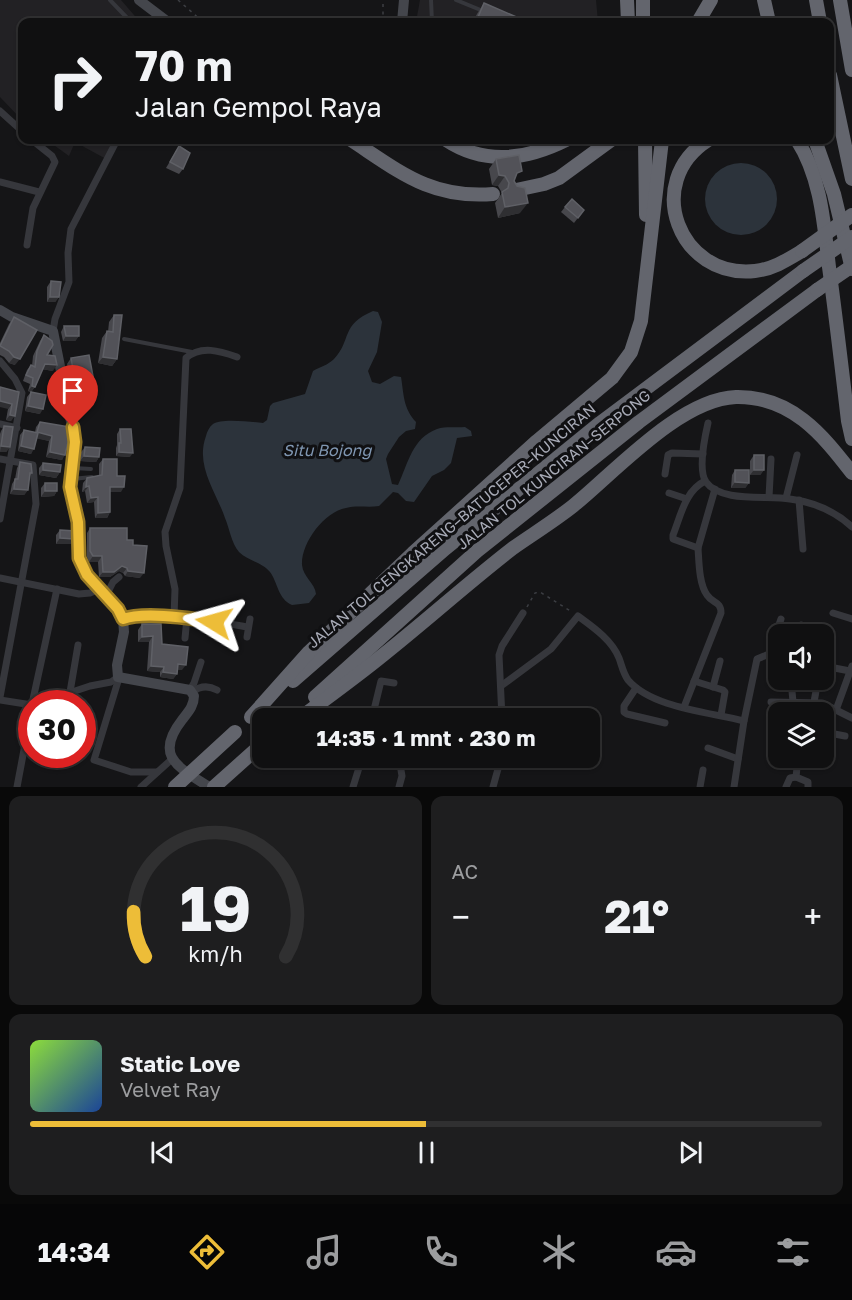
<!DOCTYPE html>
<html lang="id">
<head>
<meta charset="utf-8">
<style>
	body { margin:0; font-family:"Golos Text",sans-serif; background:#1e1e1f; color:#f1f3f6; height:100vh; display:flex; flex-direction:column; font-size:22px; white-space:nowrap }
	* { box-sizing:border-box; margin:0 }
	p { font-size:20px; color:#9c9d9f }
	.icon { flex:none; width:33px; height:33px; fill:none; stroke:currentColor; stroke-width:2; stroke-linecap:round; stroke-linejoin:round }
	.map { position:relative; height:787px; overflow:hidden }
	.details { display:flex; flex-direction:column; gap:9px; padding:9px; background:#090909; flex:1 }
	.details>* { flex:none }
	.hud { position:absolute; left:18px; top:18px; width:816px; height:126px; border-radius:12px; box-shadow:0 2px 4px #0004,0 0 0 2px #303031; background:#101011; color:#f1f3f6; overflow:hidden }
	.fabs { position:absolute; left:768px; top:624px; display:grid; gap:12px }
	.fabs a { display:grid; place-items:center; width:66px; height:66px; border-radius:12px; background:#101011; box-shadow:0 2px 4px #0004,0 0 0 2px #303031; font-size:30px }
	.speed { position:absolute; left:18px; top:690px; display:flex; gap:12px; font-size:30px; font-weight:700; text-align:center }
	.speed>* { display:grid; place-content:center; width:78px; height:78px; border-radius:50%; background:#101011; box-shadow:0 2px 4px #0004,0 0 0 2px #303031; line-height:1 }
	.speed .limit { border:9px solid #d22; background:#fff; color:#111 }
	.pin { position:absolute; display:grid; place-items:center; width:51px; height:51px; color:#fff; margin:-62px -26px; border-radius:50% 50% 50% 0; rotate:-45deg; box-shadow:0 0 6px #0007 }
	.pin .icon { rotate:45deg }
	.me { position:absolute; width:66px; margin:-33px; rotate:278deg; stroke-linejoin:round; filter:drop-shadow(0 0 4px #0008) }
	.turn { display:flex; align-items:center; gap:21px; height:126px; padding:0 18px; font-size:27px }
	.turn .icon { width:78px; height:78px; stroke-width:2.5 }
	.turn b { display:block; font-size:42px; line-height:51px }
	.big { font-size:45px; font-weight:700; line-height:1.1 }
	.details .card { flex:1; display:flex; flex-direction:column; justify-content:center; gap:9px; min-width:0; padding:0 21px; border-radius:12px; background:#1e1e1f }
	.details .dial { align-items:center; gap:0 }
	.dial svg { height:156px; overflow:visible; fill:none; stroke:#303031; stroke-width:7; stroke-linecap:round; text-anchor:middle }
	.dial text { fill:#f1f3f6; stroke:none }
	.song { display:flex; align-items:center; gap:18px }
	.cover { width:72px; height:72px; border-radius:9px; background:linear-gradient(135deg,hsl(90 70% 55%),hsl(220 70% 35%)) }
	.played { height:6px; border-radius:3px; background:linear-gradient(90deg,#edbd38 50%,#303031 50%) }
	.keys { display:flex; justify-content:space-around; direction:ltr }
	.heat { display:flex; justify-content:space-between; align-items:center; font-size:33px; direction:ltr }
	.details .tiles { flex:1; display:grid; gap:9px; grid-template-columns:1fr 1fr }
	.card:last-child { grid-column:span 2 }
	.trip { position:absolute; left:252px; top:708px; width:348px; height:60px; border-radius:12px; background:#101011; box-shadow:0 2px 4px #0004,0 0 0 2px #303031; font-weight:700; line-height:60px; text-align:center }
	.menu { display:flex; height:96px; justify-content:space-around; align-items:center; background:#060607; color:#9c9d9f }
	.menu .icon { width:42px; height:42px }
	.menu .current { color:#edbd38 }
	.menu b { font-size:27px; color:#f1f3f6 }
	.map>svg:first-child { display:block }
</style>
</head>
<body>
<div class="map">
<svg width="852" height="787" viewBox="0 0 852 787">
	<rect width="100%" height="100%" fill="#151517"/>
	<g fill="#222124">
		<polygon points="0,0 121,0 140,22 22,22 22,120 0,97"/>
		<polygon points="420,0 596,0 598,22 416,22"/>
		<polygon points="47,140 119,140 108,160 75,142 69,156"/>
	</g>
	<g fill="#2c333b">
		<circle cx="741" cy="199" r="36"/>
		<path d="M373,311L378,312L382,322L377,352L368,371L372,382L380,384L394,376L401,377C404,395 403,408 416,422L415,429L406,431L399,437L388,454L386,459L392,484L398,485C408,464 412,438 437,429C446,426 456,428 465,427L471,431L472,436L457,438L451,463L444,470L432,476L414,502L406,501L398,493L393,492L379,506C368,508 357,505 346,508C324,512 301,543 302,565C303,577 315,583 316,594L309,603L292,605C278,599 278,583 270,572C262,562 248,561 239,552C231,542 230,530 225,518C216,491 195,466 206,436C207,432 209,427 213,424C221,418 252,422 263,423L267,420L270,406L273,403L305,394L313,371C320,367 328,365 334,359C352,340 340,325 373,311Z"/>
	</g>
	<g fill="none" stroke-linecap="round" stroke-linejoin="round">
		<g stroke="#3c3e43" stroke-width="1.5" stroke-dasharray="3 4.5" stroke-linecap="butt">
			<polyline points="178,0 203,22"/>
			<polyline points="383,22 383,0"/>
			<polyline points="527,607 535,593 540,592 572,612"/>
		</g>
		<g stroke="#36373c" stroke-width="4">
			<polyline points="110,0 131,22"/>
			<polyline points="431,0 432,22"/>
			<polyline points="456,0 483,11"/>
			<polyline points="124,339 192,352"/>
			<polyline points="74,468 91,469"/>
			<polyline points="72,479 92,477"/>
		</g>
		<g stroke="#36373c" stroke-width="7">
			<polyline points="0,111 22,131"/>
			<polyline points="0,182 39,192"/>
			<polyline points="27,245 33,208 55,162 52,156 32,140"/>
			<polyline points="53,331 55,319 69,282 68,253 71,229 117,140"/>
			<polyline points="0,361 15,379 22,393 0,519"/>
			<path d="M708,423C705,436 698,470 706,482C721,503 768,495 790,499C812,502 835,511 852,527"/>
			<polyline points="0,424 17,428"/>
			<polyline points="0,459 33,465 36,504 0,697"/>
			<polyline points="665,474 668,455 672,453 703,454"/>
			<polyline points="669,493 687,499"/>
			<polyline points="769,497 771,459"/>
			<polyline points="786,498 797,455"/>
			<polyline points="799,500 803,549"/>
			<polyline points="698,548 715,489"/>
			<polyline points="0,578 79,594 90,593 99,589"/>
			<polyline points="106,596 113,582 119,577"/>
			<polyline points="833,613 852,619"/>
			<path d="M174,617L175,589L166,546L165,532L180,488L186,358C201,345 220,351 237,357"/>
			<path d="M123,619C151,609 218,622 248,627"/>
			<polyline points="799,634 801,625"/>
			<polyline points="247,637 250,619"/>
			<polyline points="185,638 187,618"/>
			<polyline points="824,646 825,631"/>
			<polyline points="824,666 850,671"/>
			<polyline points="119,678 94,760 131,772 157,772"/>
			<polyline points="791,680 793,702"/>
			<polyline points="694,681 723,690 725,692 721,715"/>
			<path d="M501,686L551,649L578,616C593,627 612,640 619,658C622,666 623,673 628,680C652,708 709,712 744,721"/>
			<polyline points="713,687 720,661"/>
			<polyline points="636,688 624,706 624,712 627,714 665,723"/>
			<polyline points="190,690 194,683 201,662"/>
			<polyline points="70,692 78,645"/>
			<path d="M192,692C200,686 208,685 217,690"/>
			<polyline points="0,700 32,705"/>
			<polyline points="771,702 822,703 852,718"/>
			<polyline points="814,702 818,680"/>
			<polyline points="32,704 57,589"/>
			<polyline points="36,704 90,686 111,682 118,677"/>
			<path d="M684,707L721,613C721,601 713,604 707,595C699,584 699,562 698,548L673,539V535C681,515 685,491 705,481"/>
			<polyline points="836,710 852,666"/>
			<polyline points="372,718 381,681 394,683"/>
			<polyline points="502,718 499,655 502,646 523,613"/>
			<polyline points="824,732 845,736"/>
			<polyline points="708,748 738,759"/>
			<polyline points="47,754 53,758 53,762"/>
			<polyline points="798,758 796,777 808,782 808,787"/>
			<polyline points="17,787 32,707"/>
			<polyline points="141,787 172,759"/>
			<polyline points="353,787 362,758"/>
			<polyline points="399,787 402,776 399,758"/>
			<polyline points="493,787 501,758"/>
			<polyline points="700,787 703,770"/>
			<polyline points="734,787 744,721 757,659 769,654 781,619"/>
			<polyline points="786,787 790,778 796,777"/>
		</g>
		<g stroke="#44464c" stroke-width="10">
			<polyline points="139,0 168,22"/>
			<polyline points="402,22 404,0"/>
			<path d="M0,310L12,317L53,331L75,442L70,487L78,522L79,558L87,575L118,609L123,619L124,632L117,665L118,677L190,690L194,696C194,706 188,712 182,720C153,757 180,768 209,787"/>
		</g>
		<g stroke="#63656d" stroke-width="14">
			<polyline points="627,0 628,22"/>
			<polyline points="643,0 643,22"/>
			<polyline points="764,0 769,22"/>
			<polyline points="816,0 820,22"/>
			<polyline points="840,0 852,70"/>
			<polyline points="698,22 711,0"/>
			<polyline points="830,75 852,179"/>
			<path d="M351,140C400,172 431,199 493,194"/>
			<path d="M446,140C484,165 526,160 566,140"/>
			<polyline points="645,140 646,215"/>
			<path d="M708,140C642,182 679,279 755,271C773,269 787,260 802,251"/>
			<path d="M797,140C821,177 824,224 829,267C836,318 842,370 848,421L852,439"/>
			<polyline points="815,140 834,194 852,269"/>
			<polyline points="516,190 544,184 559,178 611,140"/>
			<polyline points="293,681 446,548 600,423 803,271"/>
			<polyline points="315,697 477,551 639,422 817,290"/>
			<polyline points="251,717 309,652 413,553 537,441 612,378 631,352 641,321 662,140"/>
			<path d="M300,718C328,697 356,677 383,655C427,620 469,582 513,548C533,534 554,521 573,506C615,472 680,399 736,397C791,396 822,434 852,473"/>
			<polyline points="214,787 262,744"/>
		</g>
		<g stroke="#63656d" stroke-width="14">
			<polyline points="802,251 852,215"/>
			<polyline points="803,271 852,237"/>
			<polyline points="817,290 852,266"/>
			<polyline points="175,787 235,732"/>
		</g>
	</g>
	<g fill="#47474c">
		<polygon points="484,3 528,22 473,22 477,14"/>
		<polygon points="179,146 183,169 179,174 166,168"/>
		<polygon points="496,159 515,181 520,213 498,218 495,203 502,193 498,186 492,185 489,169"/>
		<polygon points="565,207 584,210 574,223 561,212"/>
		<polygon points="51,281 59,297 55,302 47,302 47,287"/>
		<polygon points="114,315 117,359 112,366 98,363 102,338 107,331 108,332 109,322"/>
		<polygon points="14,317 15,365 9,363 4,357 0,355 0,343 9,324"/>
		<polygon points="64,326 79,336 75,341 63,341 61,332"/>
		<polygon points="44,335 47,355 53,371 42,369 35,387 31,392 40,414 25,411 27,397 31,392 28,391 30,384 23,381 27,370 31,365 32,366 33,356 40,341"/>
		<polygon points="71,358 95,387 91,392 77,396 75,386 72,387 67,364"/>
		<polygon points="19,392 11,421 6,420 8,409"/>
		<polygon points="40,422 69,441 62,460 46,457 49,441 37,438 31,454 18,451 20,435 24,430 35,432 36,427"/>
		<polygon points="4,426 10,447 6,452 0,452 0,434 1,431"/>
		<polygon points="120,429 130,457 116,456 116,448 117,445 117,434"/>
		<polygon points="85,447 99,457 96,462 80,461 81,452"/>
		<polygon points="754,455 764,470 760,475 750,475 750,461"/>
		<polygon points="103,459 117,476 121,492 110,492 110,512 107,518 95,518 94,502 87,503 85,491 82,492 83,483 87,478 99,476 99,464"/>
		<polygon points="20,462 32,473 29,477 28,490 24,495 10,494 12,484 15,479 17,468"/>
		<polygon points="43,463 60,472 56,478 39,475 39,468"/>
		<polygon points="735,470 749,483 745,488 731,488 732,475"/>
		<polygon points="45,483 57,491 54,496 41,497 41,488"/>
		<polygon points="90,528 127,540 133,545 140,578 125,576 123,573 119,571 110,577 99,577 98,562 89,562 87,557 87,533"/>
		<polygon points="60,530 74,539 71,544 56,544 56,535"/>
		<polygon points="142,624 162,644 182,670 178,670 177,674 173,679 160,677 160,672 147,671 149,642 138,642 138,630"/>
	</g>
	<g fill="#2f2f32">
		<polygon points="499,175 505,176 498,186 492,185"/>
		<polygon points="528,203 520,213 498,218 505,207"/>
		<polygon points="50,297 59,297 55,302 47,302"/>
		<polygon points="66,336 79,336 75,341 63,341"/>
		<polygon points="14,357 20,359 15,365 9,363"/>
		<polygon points="103,357 117,359 112,366 98,363"/>
		<polygon points="45,364 57,365 53,371 41,369"/>
		<polygon points="75,381 79,381 75,386 72,387"/>
		<polygon points="32,386 35,387 31,392 28,391"/>
		<polygon points="95,387 91,392 77,396 81,390"/>
		<polygon points="0,401 12,404 8,409 0,407"/>
		<polygon points="28,406 43,409 40,414 25,411"/>
		<polygon points="10,415 15,416 11,421 6,420"/>
		<polygon points="37,432 52,436 49,441 34,438"/>
		<polygon points="1,446 10,447 6,452 0,452"/>
		<polygon points="21,446 34,449 31,454 18,451"/>
		<polygon points="50,452 65,455 62,460 46,457"/>
		<polygon points="119,452 133,453 130,457 116,456"/>
		<polygon points="84,456 99,457 96,462 80,461"/>
		<polygon points="43,470 60,472 56,478 39,475"/>
		<polygon points="754,470 764,470 760,475 750,475"/>
		<polygon points="735,482 749,483 745,488 731,488"/>
		<polygon points="89,486 85,491 82,492 86,487"/>
		<polygon points="110,487 124,487 121,492 106,492"/>
		<polygon points="14,489 28,490 24,495 10,494"/>
		<polygon points="45,491 57,491 54,496 41,497"/>
		<polygon points="98,497 94,502 87,503 91,498"/>
		<polygon points="110,512 107,518 95,518 98,513"/>
		<polygon points="60,538 74,539 71,544 56,544"/>
		<polygon points="93,556 102,556 98,562 89,562"/>
		<polygon points="122,566 127,568 123,573 119,571 110,577 99,577 103,572"/>
		<polygon points="128,571 144,573 140,578 125,576"/>
		<polygon points="153,636 149,642 138,642 142,637"/>
		<polygon points="178,664 186,665 182,670 175,670"/>
		<polygon points="151,666 164,667 160,672 147,671"/>
		<polygon points="163,672 177,674 173,679 160,677"/>
	</g>
	<g fill="#525258" stroke="#5f6066" stroke-width="1.5">
		<polygon points="484,3 528,22 476,22"/>
		<polygon points="179,146 190,153 183,169 170,162"/>
		<polygon points="519,155 522,171 517,173 514,181 517,186 525,188 528,203 505,207 502,192 508,188 509,183 505,176 499,175 496,159"/>
		<polygon points="572,199 584,210 578,218 565,207"/>
		<polygon points="51,281 61,282 59,297 50,297"/>
		<polygon points="114,315 122,315 117,359 103,357 107,331 113,332"/>
		<polygon points="14,317 37,330 20,359 14,357 9,351 0,346"/>
		<polygon points="64,326 79,326 79,336 66,336"/>
		<polygon points="44,335 52,341 53,345 47,355 55,356 57,365 45,364 35,387 32,386 33,378 26,375 31,365 35,367 37,351"/>
		<polygon points="89,355 95,387 81,390 79,381 75,381 71,358"/>
		<polygon points="0,387 19,392 15,416 10,415 12,404 0,401"/>
		<polygon points="31,392 46,395 43,409 28,406"/>
		<polygon points="40,422 69,427 71,438 69,438 65,455 50,452 52,436 37,432"/>
		<polygon points="4,426 13,427 10,447 1,446"/>
		<polygon points="120,429 131,429 133,453 119,452 119,443 121,443"/>
		<polygon points="24,430 38,433 34,449 21,446"/>
		<polygon points="85,447 100,448 99,457 84,456"/>
		<rect x="754" y="455" width="10" height="15"/>
		<polygon points="103,459 117,459 117,476 125,476 124,487 110,487 110,512 98,513 98,497 91,498 89,486 86,487 87,478 102,475"/>
		<polygon points="20,462 31,464 32,473 30,473 28,490 14,489 15,479 18,479"/>
		<polygon points="43,463 61,465 60,472 43,470"/>
		<polygon points="735,470 749,470 749,483 735,482"/>
		<rect x="45" y="483" width="12" height="8"/>
		<polygon points="90,528 127,528 127,540 133,540 133,545 147,546 144,573 128,571 127,568 122,566 114,572 103,572 102,556 93,556 90,551"/>
		<polygon points="60,530 75,531 74,539 60,538"/>
		<polygon points="142,624 161,624 162,644 188,647 186,665 178,664 177,674 163,672 164,667 151,666 153,636 142,637"/>
	</g>
	<g fill="none" stroke-linecap="round" stroke-linejoin="round">
		<defs>
			<path id="route" d="M73,427L75,442L70,487L78,522L79,558L87,575L118,609L123,619C145,611 190,618 214,622"/>
		</defs>
		<use href="#route" stroke="#9a7b24" stroke-width="15"/>
		<use href="#route" stroke="#edbd38" stroke-width="10"/>
	</g>
	<g text-anchor="middle" stroke-width="6" stroke-linejoin="round" paint-order="stroke">
		<g font-size="15" fill="#a8abb7" stroke="#101012">
			<text transform="translate(554 470) rotate(-39)" y="5">JALAN TOL KUNCIRAN–SERPONG</text>
			<text transform="translate(452 526) rotate(-40)" y="5">JALAN TOL CENGKARENG–BATUCEPER–KUNCIRAN</text>
		</g>
		<g font-size="16" font-style="italic" fill="#7f96b1" stroke="#101012">
			<text x="327" y="456">Situ Bojong</text>
		</g>
	</g>
</svg>
<div class="fabs">
<a><svg class="icon" aria-label="sound" viewBox="0 0 24 24"><path d="M4 9h4l5-4v14l-5-4H4zM17 9q2 3 0 6"/></svg></a>
<a><svg class="icon" aria-label="layers" viewBox="0 0 24 24"><path d="M12 4l9 5-9 5-9-5zM3 14l9 5 9-5"/></svg></a>
</div>
<div class="speed"><div class="limit">30</div></div>
<div class="pin" style="left:73px;top:427px;background:#d93025"><svg class="icon" aria-label="arrive" viewBox="0 0 24 24"><path d="M6 21V4h12l-3 4 3 4H6"/></svg></div>
<svg class="me" style="left:214px;top:622px" viewBox="-20 -20 40 40"><path d="M0-17L14 15 0 8-14 15z" fill="#edbd38" stroke="#fff" stroke-width="4"/></svg>
<div class="trip">14:35 · 1 mnt · 230 m</div>
<div class="hud">
<div class="turn"><svg class="icon" aria-label="right" viewBox="0 0 24 24"><path d="M7 20v-9h11M14 6l5 5-5 5"/></svg><div><b>70 m</b>Jalan Gempol Raya</div></div>
</div>
</div>
<section class="details">
<div class="tiles">
<div class="card dial"><svg viewBox="0 0 100 80">
<path d="M14 69A42 42 0 1 1 86 69"/>
<path d="M14 69A42 42 0 0 1 8 46" stroke="#edbd38"/>
<text x="50" y="56" font-size="32" font-weight="700">19</text>
<text x="50" y="72" font-size="11">km/h</text>
</svg></div>
<div class="card"><p>AC</p>
<div class="heat"><a>−</a><b class="big">21°</b><a>+</a></div>
</div>
<div class="card">
<div class="song"><i class="cover"></i><div><b>Static Love</b><p>Velvet Ray</p></div></div>
<div class="played"></div>
<div class="keys"><svg class="icon" aria-label="previous" viewBox="0 0 24 24"><path d="M18 5L8 12l10 7zM5 5v14"/></svg><svg class="icon" aria-label="pause" viewBox="0 0 24 24"><path d="M8 5v14M16 5v14"/></svg><svg class="icon" aria-label="next" viewBox="0 0 24 24"><path d="M6 5l10 7-10 7zM19 5v14"/></svg></div>
</div>
</div>
</section>
<nav class="menu">
<b>14:34</b>
<svg class="icon current" aria-label="directions" viewBox="0 0 24 24"><path d="M12 3l9 9-9 9-9-9zM9 14v-3h6M13 9l2 2-2 2"/></svg>
<svg class="icon" aria-label="music" viewBox="0 0 24 24"><path d="M9 18V5l10-2v13"/><circle cx="6" cy="18" r="3"/><circle cx="16" cy="16" r="3"/></svg>
<svg class="icon" aria-label="phone" viewBox="0 0 24 24"><path d="M5 4h4l2 5-3 2q2 4 5 5l2-3 5 2v4C11 20 4 13 5 4z"/></svg>
<svg class="icon" aria-label="climate" viewBox="0 0 24 24"><path d="M12 3v18M4 7l16 10M4 17L20 7"/></svg>
<svg class="icon" aria-label="car" viewBox="0 0 24 24"><path d="M5 17H2v-5l4-1 3-4h7l3 4 3 1v5h-3M9 17h6M6 11h13"/><circle cx="7" cy="17" r="2"/><circle cx="17" cy="17" r="2"/></svg>
<svg class="icon" aria-label="filters" viewBox="0 0 24 24"><path d="M4 7h16M4 17h16"/><circle cx="9" cy="7" r="2"/><circle cx="15" cy="17" r="2"/></svg>
</nav>
</body>
</html>
